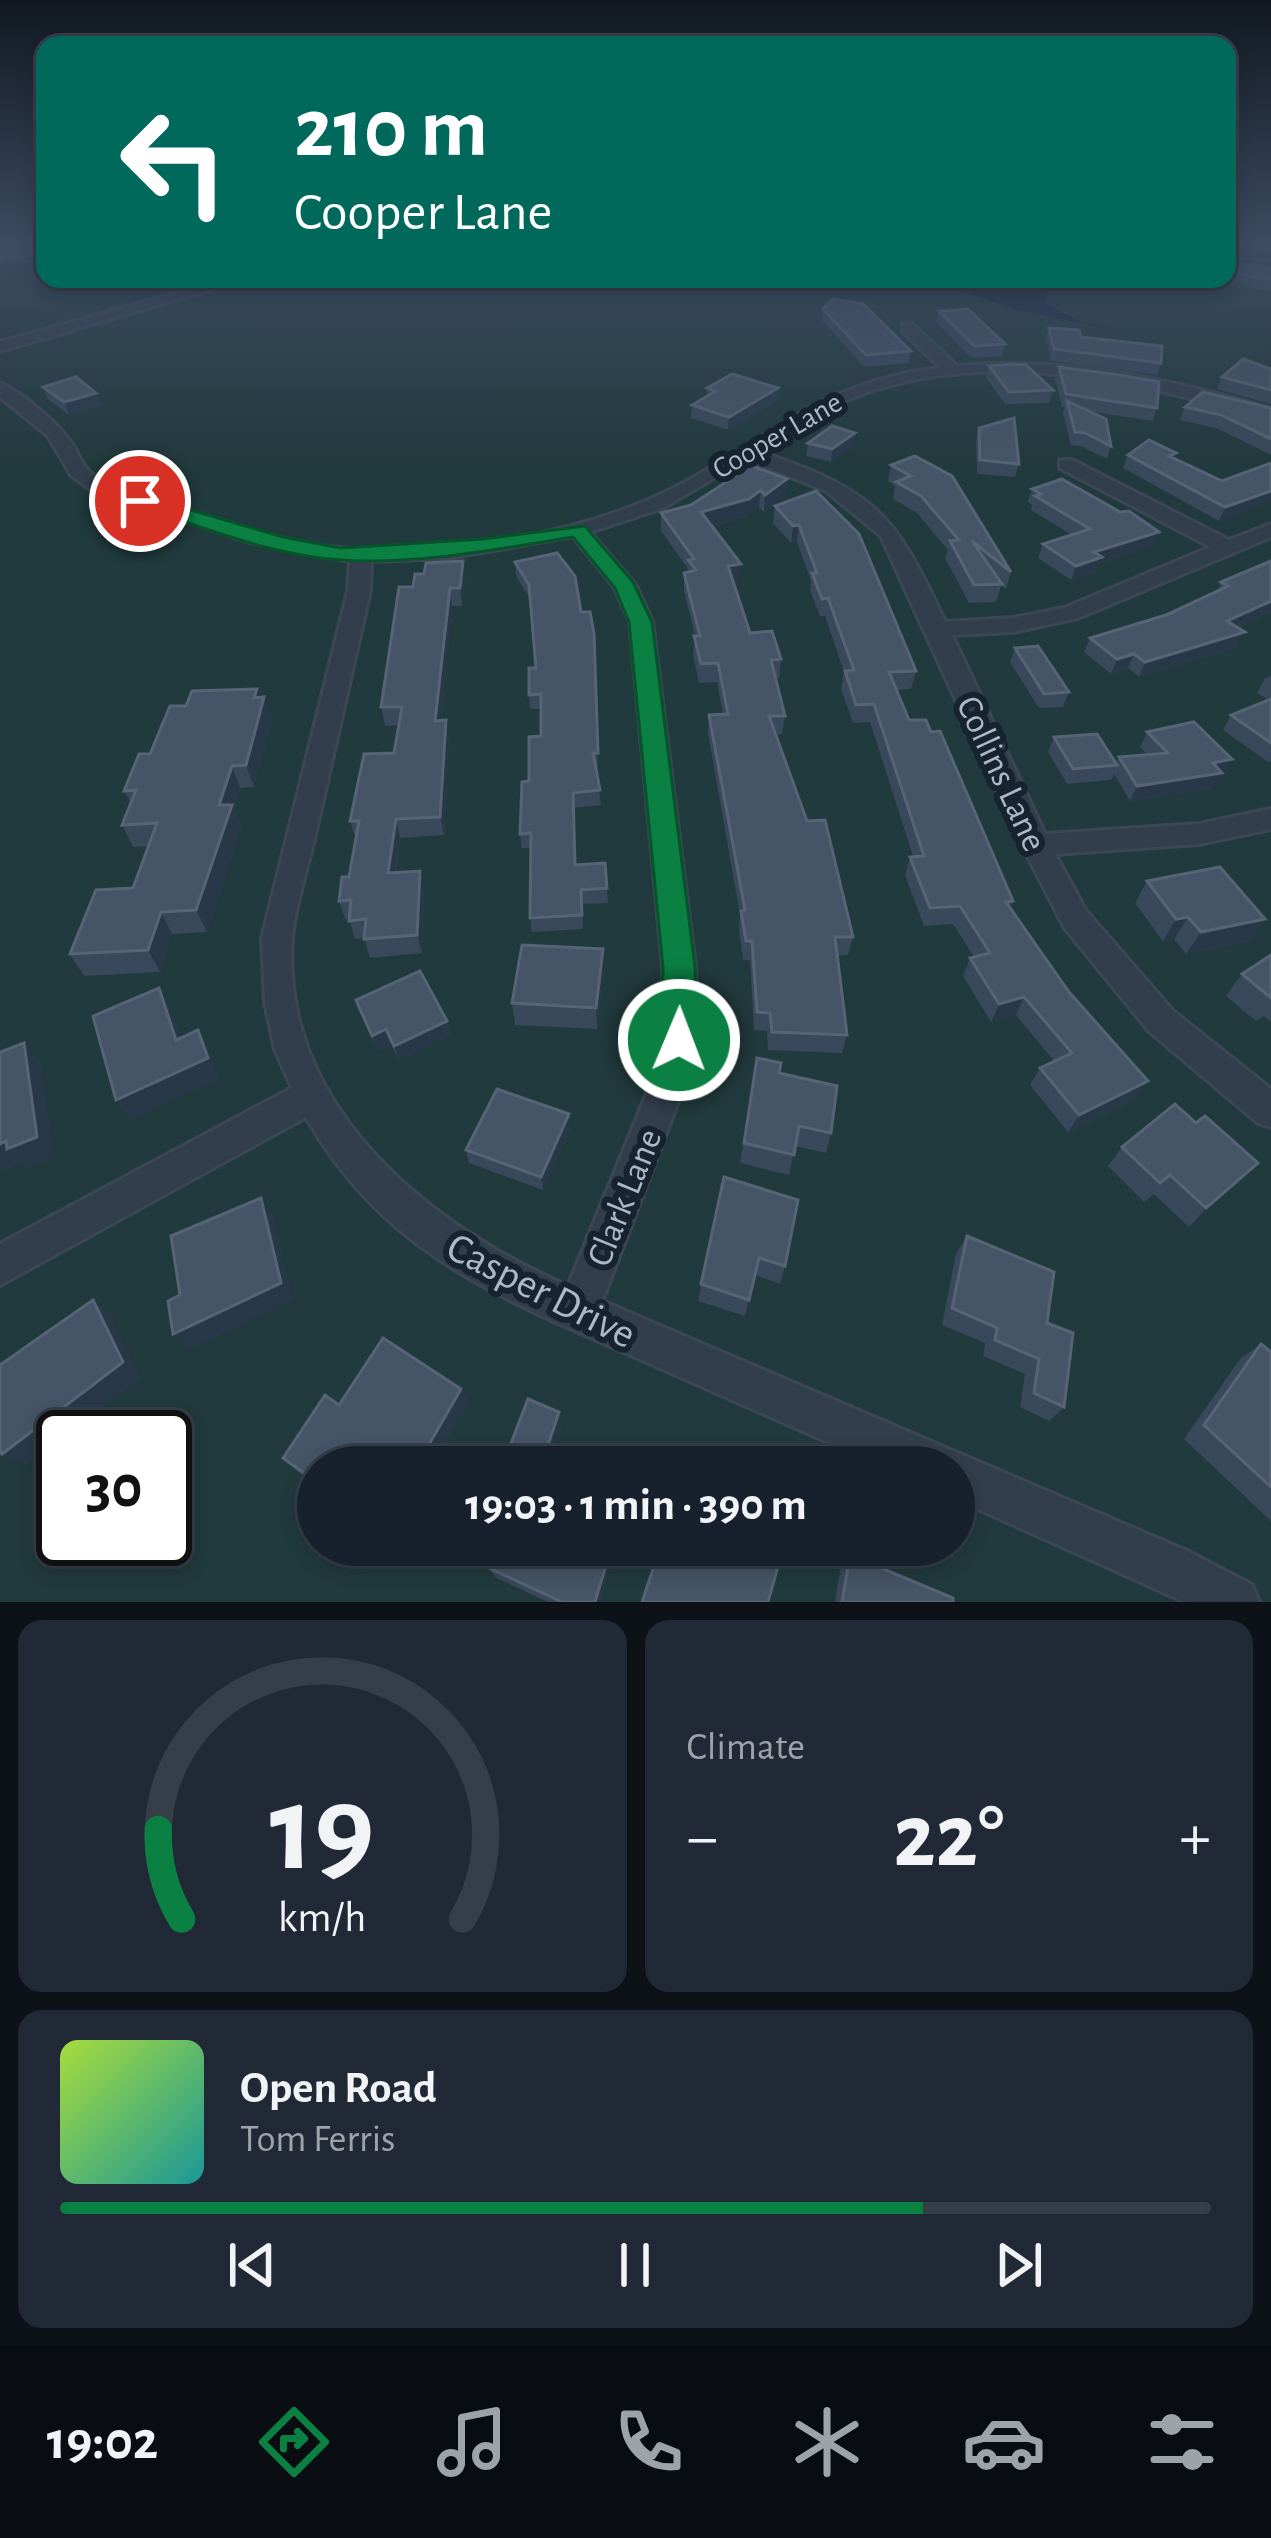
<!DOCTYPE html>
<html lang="en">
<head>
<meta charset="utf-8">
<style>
	body { margin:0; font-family:"Alegreya Sans",sans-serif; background:#202935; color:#f1f3f6; height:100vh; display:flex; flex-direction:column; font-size:45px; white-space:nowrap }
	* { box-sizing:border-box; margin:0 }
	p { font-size:39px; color:#9ea3aa }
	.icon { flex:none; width:66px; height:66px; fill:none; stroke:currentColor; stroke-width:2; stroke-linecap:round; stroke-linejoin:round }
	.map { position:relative; height:1602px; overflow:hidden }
	.panel { display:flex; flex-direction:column; gap:18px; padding:18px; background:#0d1219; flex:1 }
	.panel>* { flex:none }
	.guide { position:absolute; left:36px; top:36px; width:1200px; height:252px; border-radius:24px; box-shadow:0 6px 18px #0003,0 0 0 3px #363e49; background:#00695c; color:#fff; overflow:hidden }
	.speed { position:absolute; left:36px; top:1410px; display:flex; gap:24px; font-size:60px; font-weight:700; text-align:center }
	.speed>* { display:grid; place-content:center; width:156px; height:156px; border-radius:50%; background:#17212d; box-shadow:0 6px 18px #0003,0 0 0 3px #363e49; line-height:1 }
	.speed .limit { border:6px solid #111; border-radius:18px; background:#fff; color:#111 }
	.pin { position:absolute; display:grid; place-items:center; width:102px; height:102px; color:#fff; margin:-51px; border:6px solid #fff; border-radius:50%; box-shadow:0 3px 12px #0007 }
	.me { position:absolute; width:132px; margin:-66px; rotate:1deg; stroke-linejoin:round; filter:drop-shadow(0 0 9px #0008) }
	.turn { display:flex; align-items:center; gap:42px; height:252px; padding:0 60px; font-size:54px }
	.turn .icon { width:156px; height:156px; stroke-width:2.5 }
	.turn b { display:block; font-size:84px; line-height:102px }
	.big { font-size:90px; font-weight:700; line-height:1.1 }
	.panel .tile { flex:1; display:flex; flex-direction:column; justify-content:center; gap:18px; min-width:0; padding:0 42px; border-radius:24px; background:#202935 }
	.panel .dial { align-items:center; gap:0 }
	.dial svg { height:312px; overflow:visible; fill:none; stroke:#363e49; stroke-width:7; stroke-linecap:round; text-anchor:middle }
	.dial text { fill:#f1f3f6; stroke:none }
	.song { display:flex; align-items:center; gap:36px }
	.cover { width:144px; height:144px; border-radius:18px; background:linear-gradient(135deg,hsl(80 70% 55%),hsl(180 70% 35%)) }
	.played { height:12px; border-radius:6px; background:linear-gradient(90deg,#0b8043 75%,#363e49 75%) }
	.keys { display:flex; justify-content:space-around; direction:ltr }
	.heat { display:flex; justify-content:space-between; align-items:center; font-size:66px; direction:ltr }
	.panel .tiles { flex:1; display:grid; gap:18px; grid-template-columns:1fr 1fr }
	.tile:last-child { grid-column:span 2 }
	.trip { position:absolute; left:297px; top:1446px; width:678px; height:120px; border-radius:60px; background:#17212d; box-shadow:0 6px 18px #0003,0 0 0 3px #363e49; font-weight:700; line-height:120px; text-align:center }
	.tabs { display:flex; height:192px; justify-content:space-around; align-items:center; background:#090d12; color:#9ea3aa }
	.tabs .icon { width:84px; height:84px }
	.tabs .selected { color:#0b8043 }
	.tabs b { font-size:54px; color:#f1f3f6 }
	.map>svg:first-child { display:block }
</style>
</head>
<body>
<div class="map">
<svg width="1271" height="1602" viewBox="0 0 1271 1602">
	<rect width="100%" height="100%" fill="#1f2c3c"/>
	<path fill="#213a3d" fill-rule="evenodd" d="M0,240H45V279H1227V240H1271V1602H0ZM63,1437H165V1539H63ZM318,1467H954V1545H318Z"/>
	<path fill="#12233a" d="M925,279C964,279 1012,271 1047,289V304L1081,322L1125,332L1017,310Z"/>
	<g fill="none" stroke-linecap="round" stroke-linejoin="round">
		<defs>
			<g id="minor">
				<polygon points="227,279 247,279 0,351 0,342"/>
				<path d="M903,325H913L957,366C1063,356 1170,379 1271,409V419C1138,383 989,345 854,397C820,410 788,431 758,451C875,491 894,512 945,622L1013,618L1064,608L1211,547L1060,468V460H1072L1229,540L1271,524V537L1078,618L1013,632L952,635L1045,834L1199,824L1271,809V829L1199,844L1055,854L1086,911L1173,1011L1271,1089V1127L1258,1123L1149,1031L1064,927L1022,845L881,536L826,491L746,459L663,508L590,532L636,586L652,622L695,967L697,1023L688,1076L602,1301L1187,1551L1252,1585L1259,1602H1185L954,1498V1467H884C803,1431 721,1395 640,1359C502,1298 386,1256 306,1117L0,1285V1244L292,1088L275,1049L265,1003L262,938L348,591L350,561L249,542L90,489L71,475L48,436L0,397V383C23,394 54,420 70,441C80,454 81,468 96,477C125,494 158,501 190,511C234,524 277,540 322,546C428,560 574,537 670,490C768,441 823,380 941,368L903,331ZM573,536L615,588L630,622L663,967L665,1023L654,1076L568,1286C429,1226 280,1107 292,938C295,903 309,865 316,831C334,751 352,671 370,591L371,561L448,558Z"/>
			</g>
		</defs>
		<use href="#minor" stroke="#3c4755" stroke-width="6"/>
		<use href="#minor" fill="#333e4c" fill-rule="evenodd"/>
	</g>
	<g fill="#39485a">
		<polygon points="1227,240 1271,243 1271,263 1228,256 1230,262 1271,268 1271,291 1187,279 1227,279"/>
		<polygon points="823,309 911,351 909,363 864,367 822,320"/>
		<polygon points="939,311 1005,344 1002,356 971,358 936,322"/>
		<polygon points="1049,328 1161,363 1157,375 1051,361 1046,339"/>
		<polygon points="989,366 1053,390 1049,403 1005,404 986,378"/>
		<polygon points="1059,367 1157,408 1153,421 1088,411 1111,446 1107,459 1081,446 1071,445 1063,413 1065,407 1062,407 1055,379"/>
		<polygon points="1271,369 1271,404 1217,389 1222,377"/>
		<polygon points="43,387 96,393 101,405 69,415 48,399"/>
		<polygon points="707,388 778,388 777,401 728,430 691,418 692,405 706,397"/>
		<polygon points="1185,407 1271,408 1271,455 1216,428 1180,420"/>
		<polygon points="979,428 1019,464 1015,477 977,474 976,441"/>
		<polygon points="808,443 853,446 831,462 806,456"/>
		<polygon points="1128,455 1174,458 1222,481 1271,463 1219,521 1123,468"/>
		<polygon points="915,456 1011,572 1006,589 1001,586 996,602 969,603 945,558 948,550 917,513 893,499 895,486 888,481 891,465"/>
		<polygon points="733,459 787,479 785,496 764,512 759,507 747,516 712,526 739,582 734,583 750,633 781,659 779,678 776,678 785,716 782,734 776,735 807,821 853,937 848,955 837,956 847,1035 842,1053 768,1050 767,1031 754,1030 750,960 743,960 739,929 740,915 708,733 709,715 723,714 717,682 699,683 693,655 695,636 684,591 684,573 688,572 688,569 661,531 661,513 691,505 733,477"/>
		<polygon points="1032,489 1153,546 1099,563 1096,571 1071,580 1038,558 1043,544 1072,535 1031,510 1032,505 1028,502"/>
		<polygon points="816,491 916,671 911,689 897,690 909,720 1013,901 1010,908 1136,1098 1068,1132 1030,1085 1040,1068 1054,1061 1016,1015 991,1022 963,976 970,958 974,957 953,924 924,926 905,875 910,857 913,856 870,722 853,723 841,689 844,672 825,616 820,616 810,590 811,581 797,542 791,543 773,523 775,506"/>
		<polygon points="463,561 465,579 462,606 452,606 441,720 449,739 444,835 400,838 396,873 424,889 422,953 370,958 364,938 355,939 349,919 345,919 339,901 349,877 356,840 350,821 394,753 398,725 385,726 381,707 413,587"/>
		<polygon points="1271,561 1271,612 1237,627 1238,647 1139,677 1128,668 1111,674 1084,652 1090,638 1166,615 1217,591 1221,582"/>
		<polygon points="515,562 581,612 594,633 598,768 596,768 601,805 574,808 575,865 605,863 608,903 582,904 583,929 532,932 530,918 531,848 522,848 520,834 529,781 541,736 541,709 530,709 529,695 536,668 530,599 516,576"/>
		<polygon points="1015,648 1069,692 1063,707 1039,708 1010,662"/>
		<polygon points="1271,676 1271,761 1268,762 1223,730 1231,715 1268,700 1257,693 1265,678"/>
		<polygon points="260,697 272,719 254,787 240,788 234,810 241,827 207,932 172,934 160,972 84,976 70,954 133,888 149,846 133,847 122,825 131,803 124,791 186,706"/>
		<polygon points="1147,732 1224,773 1221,774 1214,788 1130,801 1114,774 1111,780 1067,784 1048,752 1054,737 1116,763 1119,757 1148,755 1140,747"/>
		<polygon points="1147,881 1265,919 1249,941 1186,954 1174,939 1163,941 1135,903"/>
		<polygon points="1271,955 1271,1022 1264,1016 1256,1021 1226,996 1242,974"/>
		<polygon points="603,971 597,1029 515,1025 512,1003"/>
		<polygon points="356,1000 447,1021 450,1035 399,1060 391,1044 377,1050"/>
		<polygon points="757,1058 779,1073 831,1133 826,1153 795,1146 789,1175 740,1163"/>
		<polygon points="569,1114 571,1127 543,1190 469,1163 466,1150"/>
		<polygon points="1122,1147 1239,1182 1189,1227 1154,1194 1144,1202 1108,1166"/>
		<polygon points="724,1177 785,1266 780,1284 755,1275 745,1316 698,1301"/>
		<polygon points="967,1236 1047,1323 1064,1407 1049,1421 1020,1407 1025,1374 983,1356 985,1343 942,1325 956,1254"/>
		<polygon points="1261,1344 1271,1352 1271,1521 1184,1439 1240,1359"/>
		<polygon points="461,1389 468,1403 431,1467 318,1467 318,1486 296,1470 283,1458 339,1405"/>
		<polygon points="497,1545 616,1545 599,1602 548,1602 495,1577 489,1568"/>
		<polygon points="850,1555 953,1602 835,1602 841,1565"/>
	</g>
	<g fill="#293849">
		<polygon points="0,240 27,240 28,243 0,249"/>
		<polygon points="45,254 45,266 6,269 2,259"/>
		<polygon points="0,262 2,262 7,273 0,274"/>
		<polygon points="778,388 777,401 728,430 729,417"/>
		<polygon points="96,393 101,405 69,415 64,402"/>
		<polygon points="855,433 853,446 831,462 832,449"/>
		<polygon points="787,479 785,496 764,512 765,495"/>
		<polygon points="761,490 759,507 747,516 700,529 701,512"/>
		<polygon points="1271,491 1271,502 1219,521 1225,507"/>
		<polygon points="799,525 797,542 791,543 793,526"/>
		<polygon points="1159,532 1153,546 1099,563 1096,571 1071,580 1076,566 1094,552"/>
		<polygon points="463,561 465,579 462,606 460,588"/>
		<polygon points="741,564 739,582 727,584 728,566"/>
		<polygon points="450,588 452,606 439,739 435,721"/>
		<polygon points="1271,601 1271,612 1219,635 1227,621"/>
		<polygon points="1245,632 1238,647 1139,677 1145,662"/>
		<polygon points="1134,654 1128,668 1111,674 1117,659"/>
		<polygon points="257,689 262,705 264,697 272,719 254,787 246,765 254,698"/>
		<polygon points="446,720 449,739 444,835 440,817"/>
		<polygon points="1232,759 1214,788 1130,801 1137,786"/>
		<polygon points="232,766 240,788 234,810 241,827 207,932 196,910 219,805"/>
		<polygon points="396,819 400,838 393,892 388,873"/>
		<polygon points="420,871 424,889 422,953 417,935"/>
		<polygon points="161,912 172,934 160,972 148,950"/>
		<polygon points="1188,917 1174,939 1163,941 1176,919"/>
		<polygon points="1265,919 1249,941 1186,954 1201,932"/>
		<polygon points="603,949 603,971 597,1029 596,1008"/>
		<polygon points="159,988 171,1009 189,1060 176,1040"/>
		<polygon points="1024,997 1016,1015 991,1022 999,1004"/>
		<polygon points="447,1021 450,1035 399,1060 394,1046"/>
		<polygon points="386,1029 391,1044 377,1050 372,1036"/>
		<polygon points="198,1030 209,1051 219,1079 131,1120 116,1100"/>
		<polygon points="24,1043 41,1063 54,1157 26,1169 20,1163 0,1172 0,1144"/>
		<polygon points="1148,1081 1136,1098 1068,1132 1079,1115"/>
		<polygon points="569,1114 571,1127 543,1190 541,1177"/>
		<polygon points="1258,1163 1239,1182 1189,1227 1206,1208"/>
		<polygon points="261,1198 273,1216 293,1300 188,1350 173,1334"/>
		<polygon points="93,1300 111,1316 141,1377 25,1466 2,1454"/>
		<polygon points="461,1389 468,1403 431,1467 416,1467"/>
		<polygon points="559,1412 562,1426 549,1464 546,1451"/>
		<polygon points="612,1545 616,1545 599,1602 595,1602"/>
	</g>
	<g fill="#455466" stroke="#566475" stroke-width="3">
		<polygon points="26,240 45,240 45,254 2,259 2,262 0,262 0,251 27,245"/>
		<polygon points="1227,240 1251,240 1271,243 1271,252 1232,245 1227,249"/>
		<polygon points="1227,251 1230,262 1271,268 1271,279 1227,273"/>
		<polygon points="833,299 863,304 911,351 866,355 823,309"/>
		<polygon points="968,309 1005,344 974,346 939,311"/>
		<polygon points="1049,328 1079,330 1081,337 1162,346 1161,363 1054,349"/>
		<polygon points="1243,359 1271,369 1271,390 1222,377"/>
		<polygon points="1013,364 1026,365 1053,390 1009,392 989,366"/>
		<polygon points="1059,367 1120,375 1159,382 1157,408 1066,394"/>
		<polygon points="732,374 778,388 729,417 692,405 716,391 707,388"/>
		<polygon points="76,377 96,393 64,402 43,387"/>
		<polygon points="1203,392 1271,408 1271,439 1221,415 1185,407"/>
		<polygon points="1067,401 1106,419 1111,446 1085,433 1075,432"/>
		<polygon points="1014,418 1019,464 980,460 979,428"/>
		<polygon points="832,426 855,433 832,449 808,443"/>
		<polygon points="1149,440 1176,453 1169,456 1222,481 1271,463 1271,491 1225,507 1128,455"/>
		<polygon points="915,456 952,476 1011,572 972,541 1002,584 974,585 950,541 959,540 921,496 896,482 911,476 891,465"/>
		<polygon points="733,459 787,479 765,495 761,490 749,499 701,512 741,564 728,566 750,633 772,631 781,659 771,660 785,716 769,716 807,821 825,820 853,937 835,937 847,1035 772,1032 770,1013 757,1012 752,941 746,941 741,911 745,910 709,715 728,714 718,663 701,664 694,636 700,636 684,573 696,570 688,560 694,559 661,513 691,505 743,471"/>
		<polygon points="1062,479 1120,512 1129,511 1159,532 1094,552 1102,557 1076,566 1043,544 1090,529 1035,496 1041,494 1032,489"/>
		<polygon points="816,491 859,534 916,671 889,672 909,720 926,720 931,732 940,731 1013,901 1006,902 1069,992 1148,1081 1079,1115 1040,1068 1072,1053 1024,997 999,1004 970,958 990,953 960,906 930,908 910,857 924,856 874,704 856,705 845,671 854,670 828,598 822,599 812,573 817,573 799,525 793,526 775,506"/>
		<polygon points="557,553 575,576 581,612 590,612 594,633 598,753 593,753 600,790 573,793 575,865 605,863 607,888 581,890 582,915 530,918 531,833 520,834 522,782 529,781 529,737 541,736 541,694 529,695 529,668 536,668 529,585 515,562"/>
		<polygon points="463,561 460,588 450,588 435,721 446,720 440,817 396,819 388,873 420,871 417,935 364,939 366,919 349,921 351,900 339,901 342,877 349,877 359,821 350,821 364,754 394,753 402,707 381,707 399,587 413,587 415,574 424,574 426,563"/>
		<polygon points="1271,561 1271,601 1227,621 1245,632 1145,662 1134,654 1117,659 1090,638 1166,615 1228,586 1221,582"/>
		<polygon points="1038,646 1069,692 1044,694 1015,648"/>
		<polygon points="257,689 254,698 264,697 253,739 246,765 232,766 219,805 232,805 196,910 161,912 148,950 70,954 96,890 133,888 157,823 122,825 136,790 124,791 139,754 150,754 170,706 186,706 192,691"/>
		<polygon points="1271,699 1271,743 1231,715"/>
		<polygon points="1194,722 1232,759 1213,763 1222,773 1137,786 1119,757 1168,753 1147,732"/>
		<polygon points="1097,734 1117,765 1073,769 1054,737"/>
		<polygon points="1220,867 1265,919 1201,932 1188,917 1176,919 1147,881"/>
		<polygon points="522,945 603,949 596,1008 512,1003"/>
		<polygon points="1271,955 1271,998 1242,974"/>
		<polygon points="420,971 447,1021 394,1046 386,1029 372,1036 356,1000"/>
		<polygon points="159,988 176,1040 198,1030 208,1058 116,1100 93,1016"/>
		<polygon points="24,1043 37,1137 7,1149 6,1141 0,1144 0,1052"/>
		<polygon points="757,1058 781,1063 779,1073 837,1086 831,1133 799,1126 794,1155 744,1143"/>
		<polygon points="497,1089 569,1114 541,1177 466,1150"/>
		<polygon points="1175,1104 1196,1123 1205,1116 1258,1163 1206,1208 1170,1175 1160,1183 1122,1147"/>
		<polygon points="724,1177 798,1200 785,1266 759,1258 749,1300 701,1284"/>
		<polygon points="261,1198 281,1283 173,1334 168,1301 180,1295 171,1236"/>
		<polygon points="967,1236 1054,1272 1047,1323 1073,1333 1064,1407 1034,1393 1039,1359 995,1340 997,1328 952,1308"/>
		<polygon points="93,1300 123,1362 2,1454 0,1449 0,1365"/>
		<polygon points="383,1338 461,1389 416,1467 318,1467 318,1483 283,1458 325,1395 339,1405"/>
		<polygon points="1261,1344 1271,1352 1271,1487 1204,1425"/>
		<polygon points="528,1399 559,1412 546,1451 579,1466 578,1467 502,1467"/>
		<polygon points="497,1545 612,1545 595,1602 562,1602 489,1568"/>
		<polygon points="661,1545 784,1545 768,1602 642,1602"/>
		<polygon points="850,1555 953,1598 953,1602 842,1602"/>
	</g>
	<linearGradient id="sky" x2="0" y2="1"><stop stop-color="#111821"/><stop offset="0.52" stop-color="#3c4b61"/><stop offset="1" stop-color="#3c4b61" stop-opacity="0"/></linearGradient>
	<rect width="1271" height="465" fill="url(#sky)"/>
	<path fill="#0b8043" stroke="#07532c" stroke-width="3" d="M140,495L283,537L341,548L483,539L585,526L633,582L652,622L695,967L696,1040L691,1050L679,1055L667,1050L662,1040L663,967L629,622L615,588L573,537C500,549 414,565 341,560C271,556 199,525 133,505V497Z"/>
	<g text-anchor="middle" stroke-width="12" stroke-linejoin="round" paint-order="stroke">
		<g font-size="30" fill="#aeb8c8" stroke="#182330">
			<text transform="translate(777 435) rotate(-30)" y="10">Cooper Lane</text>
		</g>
		<g font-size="36" fill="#aeb8c8" stroke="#182330">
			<text transform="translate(1003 773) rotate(65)" y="13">Collins Lane</text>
			<text transform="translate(623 1197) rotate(-68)" y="13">Clark Lane</text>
		</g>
		<g font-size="42" fill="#aeb8c8" stroke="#182330">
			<text transform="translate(542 1289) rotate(27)" y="15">Casper Drive</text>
		</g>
	</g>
</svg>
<div class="speed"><div class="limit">30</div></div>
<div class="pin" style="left:140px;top:501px;background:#d93025"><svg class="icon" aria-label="arrive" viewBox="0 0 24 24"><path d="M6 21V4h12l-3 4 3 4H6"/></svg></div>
<svg class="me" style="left:679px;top:1040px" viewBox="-20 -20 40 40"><circle r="17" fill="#0b8043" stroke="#fff" stroke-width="3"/><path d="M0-11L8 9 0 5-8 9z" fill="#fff"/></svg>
<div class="trip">19:03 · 1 min · 390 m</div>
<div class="guide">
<div class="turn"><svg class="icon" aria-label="left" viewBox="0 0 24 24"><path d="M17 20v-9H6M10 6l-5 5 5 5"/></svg><div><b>210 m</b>Cooper Lane</div></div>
</div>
</div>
<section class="panel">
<div class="tiles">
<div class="tile dial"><svg viewBox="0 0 100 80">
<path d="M14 69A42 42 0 1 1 86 69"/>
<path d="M14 69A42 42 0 0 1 8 46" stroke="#0b8043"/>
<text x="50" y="56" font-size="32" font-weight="700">19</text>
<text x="50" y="72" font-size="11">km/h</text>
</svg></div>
<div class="tile"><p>Climate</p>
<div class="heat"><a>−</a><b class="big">22°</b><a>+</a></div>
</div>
<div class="tile">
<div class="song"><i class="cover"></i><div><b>Open Road</b><p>Tom Ferris</p></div></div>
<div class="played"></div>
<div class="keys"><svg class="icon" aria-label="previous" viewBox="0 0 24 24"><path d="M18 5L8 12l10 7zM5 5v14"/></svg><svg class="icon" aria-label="pause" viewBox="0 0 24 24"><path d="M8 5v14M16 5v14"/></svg><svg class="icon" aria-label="next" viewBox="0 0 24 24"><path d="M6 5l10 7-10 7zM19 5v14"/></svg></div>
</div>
</div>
</section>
<nav class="tabs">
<b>19:02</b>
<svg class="icon selected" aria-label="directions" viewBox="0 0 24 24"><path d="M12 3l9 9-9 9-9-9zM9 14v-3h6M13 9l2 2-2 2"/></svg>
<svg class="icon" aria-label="music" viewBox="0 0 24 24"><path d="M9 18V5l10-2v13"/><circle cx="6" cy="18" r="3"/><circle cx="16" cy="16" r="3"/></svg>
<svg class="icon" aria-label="phone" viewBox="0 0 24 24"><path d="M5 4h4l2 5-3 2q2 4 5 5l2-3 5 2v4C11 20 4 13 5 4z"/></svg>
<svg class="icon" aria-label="climate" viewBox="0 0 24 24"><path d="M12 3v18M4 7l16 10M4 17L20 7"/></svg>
<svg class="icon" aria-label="car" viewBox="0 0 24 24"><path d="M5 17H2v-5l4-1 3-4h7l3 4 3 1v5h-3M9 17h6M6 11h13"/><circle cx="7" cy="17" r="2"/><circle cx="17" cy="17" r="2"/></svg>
<svg class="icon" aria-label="filters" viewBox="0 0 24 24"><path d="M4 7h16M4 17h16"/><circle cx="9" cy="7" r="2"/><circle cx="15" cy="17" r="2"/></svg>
</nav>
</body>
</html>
